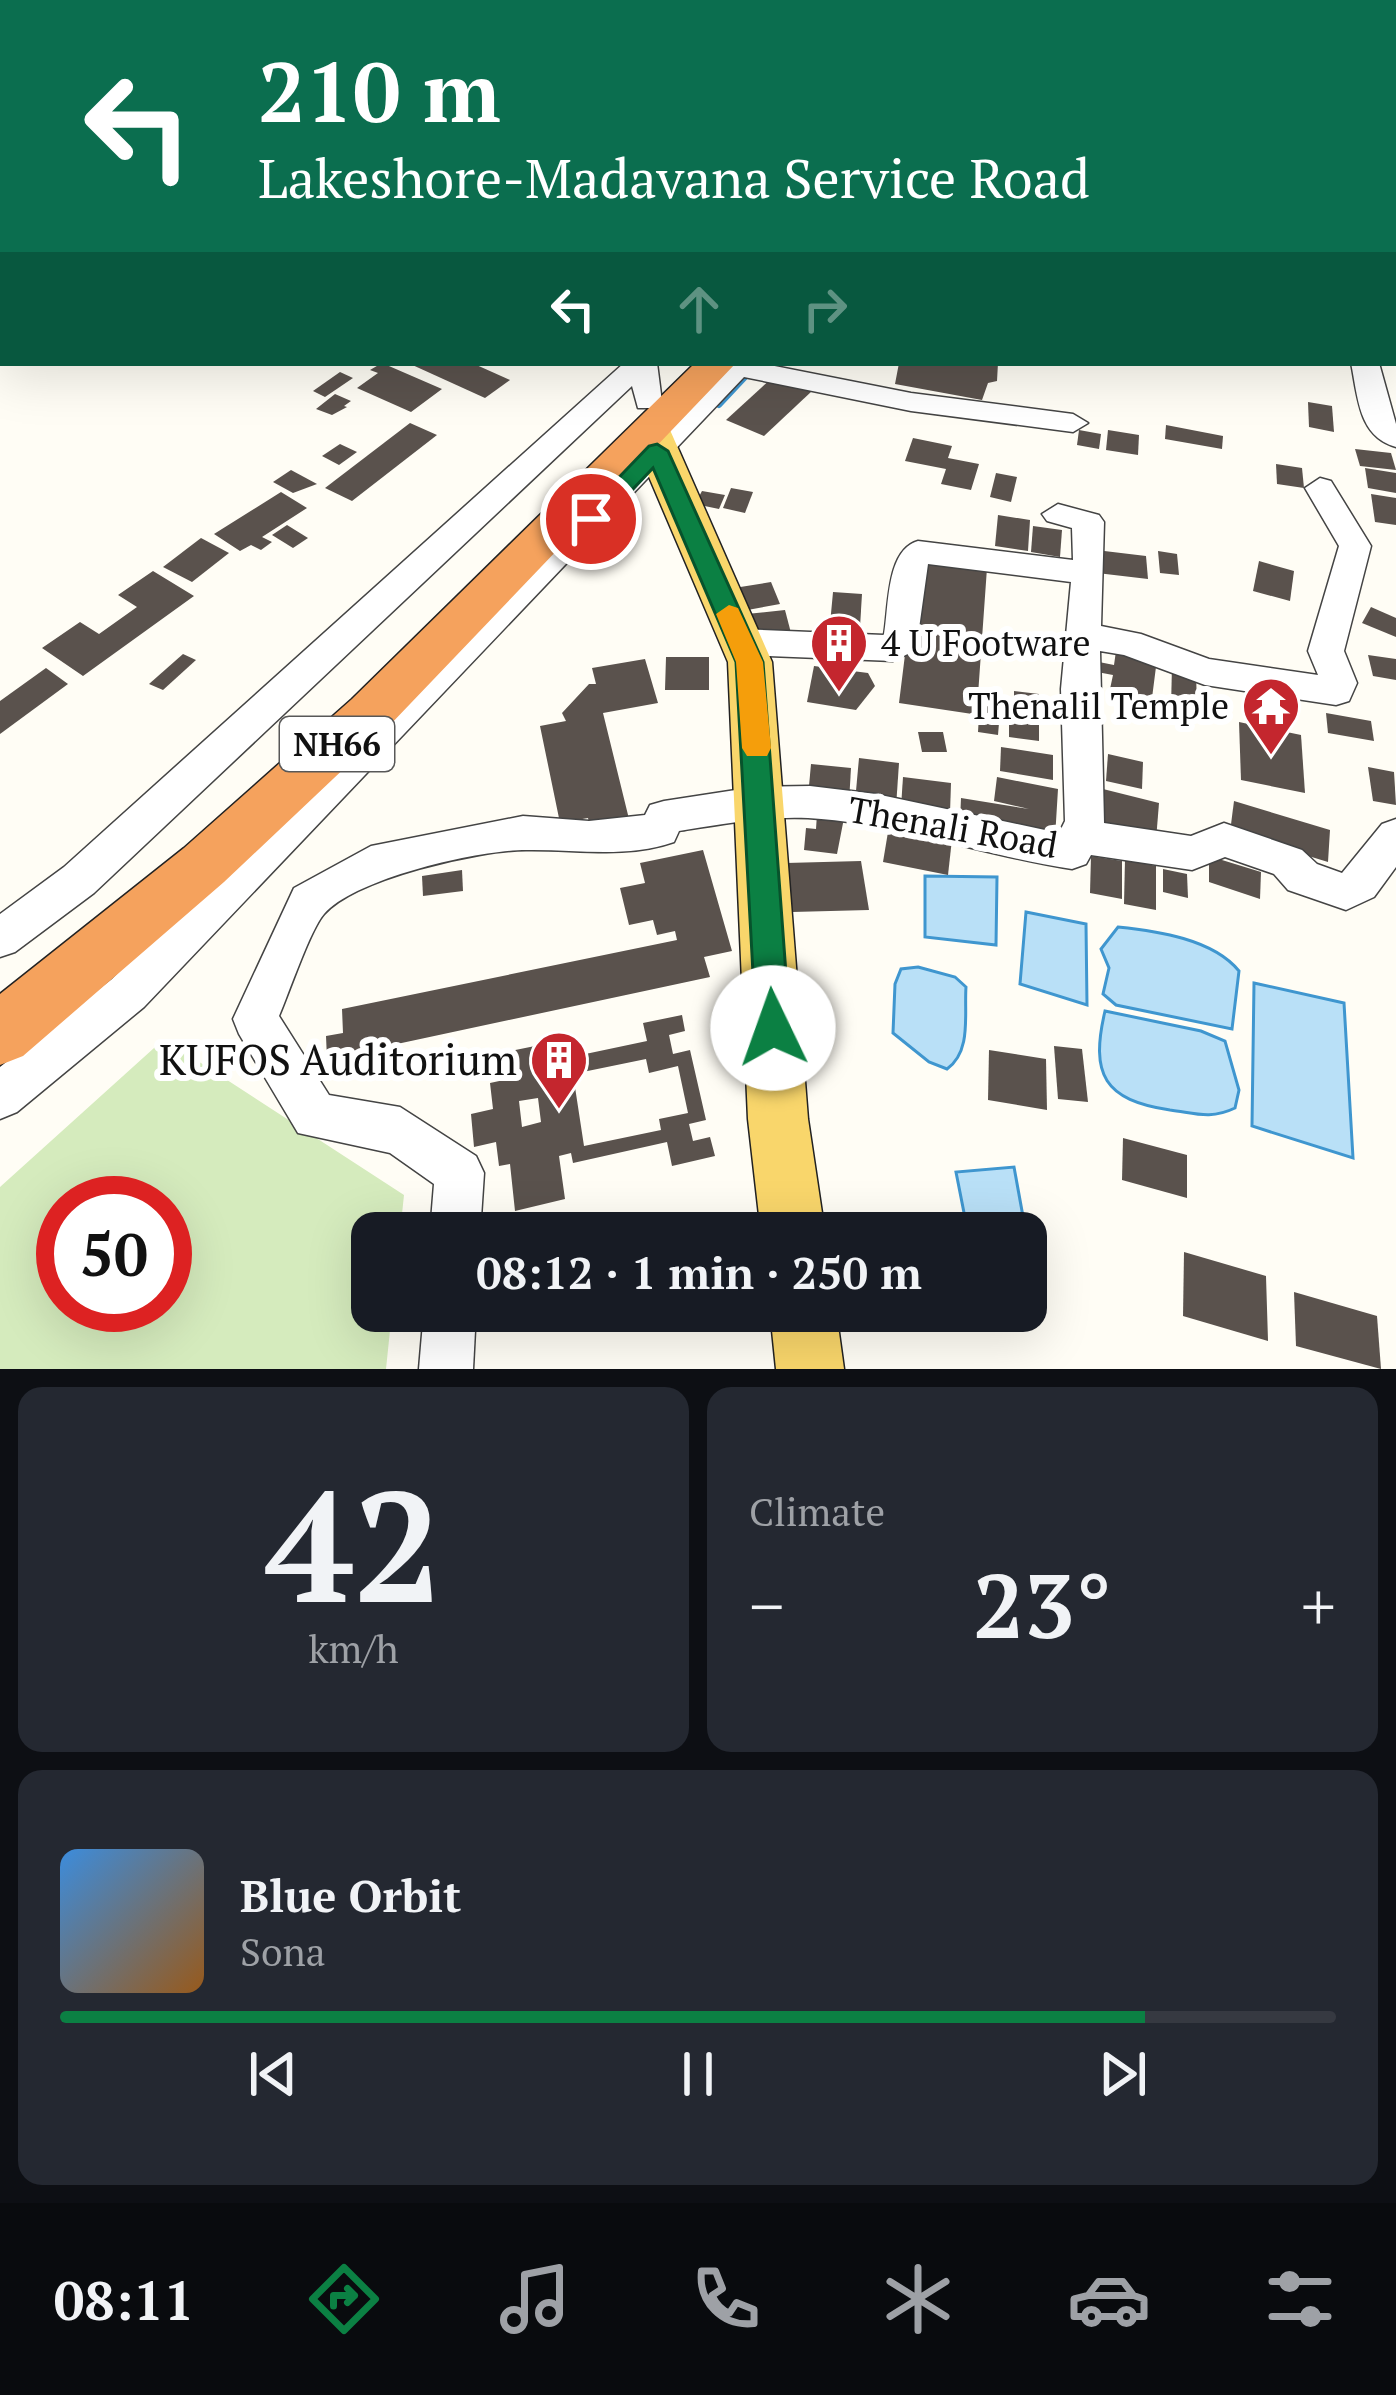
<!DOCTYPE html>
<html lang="en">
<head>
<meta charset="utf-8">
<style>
	body { margin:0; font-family:"PT Serif",serif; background:#242831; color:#f1f3f6; height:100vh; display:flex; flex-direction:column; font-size:45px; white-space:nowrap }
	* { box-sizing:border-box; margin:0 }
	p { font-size:39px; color:#9ea1a6 }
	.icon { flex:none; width:66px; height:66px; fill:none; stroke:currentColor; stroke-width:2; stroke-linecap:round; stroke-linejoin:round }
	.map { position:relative; height:1369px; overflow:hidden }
	.details { display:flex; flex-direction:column; gap:18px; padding:18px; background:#0d0f14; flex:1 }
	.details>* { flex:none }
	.banner { position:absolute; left:0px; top:0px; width:1398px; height:366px; box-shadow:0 12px 48px #0002; background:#0b6e4f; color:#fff; overflow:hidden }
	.speed { position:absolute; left:36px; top:1176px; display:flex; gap:24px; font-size:60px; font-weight:700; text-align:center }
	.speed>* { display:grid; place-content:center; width:156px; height:156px; border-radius:50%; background:#171b24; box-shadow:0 12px 48px #0002; line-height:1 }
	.speed .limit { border:18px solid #d22; background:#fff; color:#111 }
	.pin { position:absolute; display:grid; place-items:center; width:102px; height:102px; color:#fff; margin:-51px; border:6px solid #fff; border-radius:50%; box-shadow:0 3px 12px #0007 }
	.me { position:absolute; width:132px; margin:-66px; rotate:357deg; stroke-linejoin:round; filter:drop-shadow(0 0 9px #0008) }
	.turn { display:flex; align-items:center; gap:42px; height:252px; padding:0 60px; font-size:54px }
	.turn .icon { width:156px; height:156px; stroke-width:2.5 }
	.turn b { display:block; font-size:84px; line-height:102px }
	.lanes { display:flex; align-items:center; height:114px; padding:0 60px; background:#0003; justify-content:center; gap:60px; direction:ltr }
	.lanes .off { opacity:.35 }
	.big { font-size:90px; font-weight:600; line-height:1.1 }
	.details .tile { flex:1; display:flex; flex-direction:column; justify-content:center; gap:18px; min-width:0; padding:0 42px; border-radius:24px; background:#242831 }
	.details .dial { align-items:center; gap:0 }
	.dial b { font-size:156px; line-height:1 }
	.song { display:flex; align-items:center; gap:36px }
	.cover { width:144px; height:144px; border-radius:18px; background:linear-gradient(135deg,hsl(210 70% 55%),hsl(30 70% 35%)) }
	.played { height:12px; border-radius:6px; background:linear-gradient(90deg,#0b8043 85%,#363941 85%) }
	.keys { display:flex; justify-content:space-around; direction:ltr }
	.heat { display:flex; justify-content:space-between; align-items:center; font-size:66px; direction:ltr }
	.details .tiles { flex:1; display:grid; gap:18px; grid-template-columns:1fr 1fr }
	.tile:last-child { grid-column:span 2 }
	.trip { position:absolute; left:351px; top:1212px; width:696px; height:120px; border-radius:24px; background:#171b24; box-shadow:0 12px 48px #0002; font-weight:600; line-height:120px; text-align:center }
	.dock { display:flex; height:192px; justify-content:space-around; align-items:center; background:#090b0e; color:#9ea1a6 }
	.dock .icon { width:84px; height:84px }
	.dock .active { color:#0b8043 }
	.dock b { font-size:54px; color:#f1f3f6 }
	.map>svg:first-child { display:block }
</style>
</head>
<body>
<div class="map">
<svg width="1396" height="1369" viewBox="0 0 1396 1369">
	<rect width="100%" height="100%" fill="#fffdf5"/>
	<path fill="#d5ebbd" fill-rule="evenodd" d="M164,1039L404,1195L400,1233H372V1311H392L386,1369H0V1187ZM63,1203H165V1305H63Z"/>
	<g fill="#b9e0f7" stroke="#3f96cf" stroke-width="3">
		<polygon points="925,876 997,877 996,945 925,937"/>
		<polygon points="1026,912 1086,924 1087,1005 1020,984"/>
		<path d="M1118,927C1157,931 1213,939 1239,971L1232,1029L1116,1005L1103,994L1109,968L1101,949Z"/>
		<path d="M918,967L955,977L966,987C964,1014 972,1051 947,1069L929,1062L893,1033L895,984L901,969Z"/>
		<polygon points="1254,983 1344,1003 1353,1158 1252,1126"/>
		<path d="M1105,1011L1201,1031L1225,1041L1239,1090L1235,1108C1210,1120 1195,1113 1170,1110C1104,1100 1090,1075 1105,1011Z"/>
		<polygon points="1014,1167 1026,1233 968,1233 956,1172"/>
	</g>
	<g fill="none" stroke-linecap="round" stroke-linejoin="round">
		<polyline stroke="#3f96cf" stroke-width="4.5" points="745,377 749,372"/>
		<polyline stroke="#3f96cf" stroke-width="6" points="719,405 748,374"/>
	</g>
	<g fill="#5a524d" fill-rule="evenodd">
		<polygon points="382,363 442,389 411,412 357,388 378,373 370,370"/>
		<polygon points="408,363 472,363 510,380 485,398"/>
		<polygon points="899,363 998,363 997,381 988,383 982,400 895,384"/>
		<polygon points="340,372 353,378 325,397 313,391"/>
		<polygon points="773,377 812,391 764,436 726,420"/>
		<polygon points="335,394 351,401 344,406 347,407 332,415 316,409"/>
		<polygon points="1308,402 1332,406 1334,432 1309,427"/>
		<polygon points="410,423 437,435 352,501 325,488"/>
		<polygon points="1166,425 1223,436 1222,449 1165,439"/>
		<polygon points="1079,430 1101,434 1099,449 1077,445"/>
		<polygon points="1108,430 1139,435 1138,455 1106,450"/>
		<polygon points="913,438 952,446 948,458 979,464 971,490 941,484 946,469 905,461"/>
		<polygon points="340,444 357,452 339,465 322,456"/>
		<polygon points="1355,449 1391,453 1396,470 1360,466"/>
		<polygon points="1276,464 1302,468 1304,488 1277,484"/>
		<polygon points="1365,468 1396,473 1396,493 1368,488"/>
		<polygon points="291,470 317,484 293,493 273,482"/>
		<polygon points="996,473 1017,477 1011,502 990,497"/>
		<polygon points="731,488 753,492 745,513 723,508"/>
		<polygon points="702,491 725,495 719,509 695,504"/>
		<polygon points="281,492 307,508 262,537 272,542 261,550 251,545 240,551 214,534"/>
		<polygon points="1371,494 1396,498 1396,525 1375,522"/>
		<polygon points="998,515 1030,520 1028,551 995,546"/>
		<polygon points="287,525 308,538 293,548 272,535"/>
		<polygon points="1033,526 1062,530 1060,557 1031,552"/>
		<polygon points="201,538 229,553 192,582 163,567"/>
		<polygon points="1096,550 1146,556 1148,579 1097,573"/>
		<polygon points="1158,551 1177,554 1179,575 1160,573"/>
		<polygon points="917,558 987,568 978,695 1014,701 1014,691 1039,694 1039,741 1009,737 1009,724 999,723 998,735 978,732 979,715 899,703"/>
		<polygon points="1259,561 1294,571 1290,601 1253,591"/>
		<polygon points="153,571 194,596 83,676 42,648 80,622 99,634 137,607 118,595"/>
		<polygon points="771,582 780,604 742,611 734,588"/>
		<polygon points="833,592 862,594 860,627 830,624"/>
		<polygon points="1371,607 1396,618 1396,637 1362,623"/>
		<polygon points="785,610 791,633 742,637 737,615"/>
		<polygon points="1116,651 1157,659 1152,698 1110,689 1113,675 1097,672 1099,662 1114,665"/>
		<polygon points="183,654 196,660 163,690 149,684"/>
		<polygon points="1368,655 1396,659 1396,680 1373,676"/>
		<polygon points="666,657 709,657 709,690 665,690"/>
		<polygon points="645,659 658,703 603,713 629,819 590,827 588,818 560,823 540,726 566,721 562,713 589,684 596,684 592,668"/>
		<polygon points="1172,665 1196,669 1197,713 1171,708"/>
		<polygon points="814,666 868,673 875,686 856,710 807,702"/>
		<polygon points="46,668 68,684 0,734 0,701"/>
		<polygon points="1326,713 1371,721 1374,741 1328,733"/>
		<polygon points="1239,722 1301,735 1305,793 1241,780"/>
		<polygon points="918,732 943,732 947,752 922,752"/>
		<polygon points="1001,747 1053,755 1053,780 1000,771"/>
		<polygon points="1108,754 1143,762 1142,789 1106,781"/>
		<polygon points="859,758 899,763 896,807 855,802"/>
		<polygon points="811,764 851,768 849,802 808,797"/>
		<polygon points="1368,767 1394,772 1396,805 1373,801"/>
		<polygon points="903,777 951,783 950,813 901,807"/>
		<polygon points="997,777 1058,789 1055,838 960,821 961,798 1029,809 994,801"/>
		<polygon points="1103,789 1159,803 1156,840 1099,826"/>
		<polygon points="1234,801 1330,830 1328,862 1230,832"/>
		<polygon points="817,814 844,818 837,854 804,850 806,828 816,829"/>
		<polygon points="889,826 952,839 948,875 883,862"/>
		<polygon points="703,850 732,951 704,957 710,977 327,1059 326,1036 343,1033 342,1009 677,940 675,931 657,935 653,920 629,925 620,888 645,883 640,863"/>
		<polygon points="1091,856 1122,861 1122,899 1090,893"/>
		<polygon points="1209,856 1261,872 1260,899 1209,882"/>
		<polygon points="1125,859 1156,866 1156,910 1124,904"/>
		<polygon points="861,861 869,910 792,912 786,863"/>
		<polygon points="1163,869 1187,874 1188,898 1163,892"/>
		<polygon points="462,870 463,891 423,896 422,876"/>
		<path d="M682,1015L685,1031L669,1035L673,1054L690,1050L706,1120L689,1124L693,1141L710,1137L715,1156L672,1166L667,1142L573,1163L571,1153L559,1156L565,1199L515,1211L510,1164L499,1166L496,1142L474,1147L471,1114L493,1109L490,1083L504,1080L501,1053L535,1046L540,1077L559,1073L557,1060L647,1041L643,1023ZM646,1059L649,1073L678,1066L688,1113L659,1119L661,1130L584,1146L573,1074ZM538,1098L541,1122L522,1127L519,1101Z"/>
		<polygon points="1054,1046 1082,1049 1088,1102 1058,1099"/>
		<polygon points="989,1050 1046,1059 1047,1110 988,1100"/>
		<polygon points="1123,1138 1187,1155 1187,1198 1122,1180"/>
		<polygon points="1184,1252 1266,1276 1268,1341 1183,1316"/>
		<polygon points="1294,1292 1377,1316 1381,1369 1296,1346"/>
	</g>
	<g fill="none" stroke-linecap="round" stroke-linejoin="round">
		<defs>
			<g id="minor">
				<rect x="658" y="0" width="18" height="3"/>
				<polygon points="1016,0 1035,0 1014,3"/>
				<polygon points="1083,0 1102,0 1081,3"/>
				<rect x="1395" y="23" width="1" height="12"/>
				<rect x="1395" y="75" width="1" height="12"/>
				<rect x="1395" y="196" width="1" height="14"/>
				<rect x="1395" y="266" width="1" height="16"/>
				<polygon points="1395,347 1396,347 1396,363 1394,363"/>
				<polygon points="624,363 657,363 662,402 658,408 638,408 632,386 94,893 15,952 0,957 0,914 64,867"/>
				<polygon points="726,363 759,363 911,393 1073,414 1088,423 1073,432 911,411 744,377 144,1007 17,1112 0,1119 0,1067 112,979"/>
				<path d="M1351,363H1379L1396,424V447C1358,437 1358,396 1351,363Z"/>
				<path d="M1320,478L1331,481L1371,546L1344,651L1357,683L1349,701L1336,705L1205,685L1124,655L1100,651L1104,823L1191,836L1224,823L1302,850L1317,864L1342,873L1382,824L1396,819V867L1374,897L1346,910L1288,890L1274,874L1225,857L1192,870L1091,855L1086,864L1072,869C984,856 898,823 808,818C765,816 722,824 679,831L674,842C625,859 576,849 526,850C479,850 356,878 324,914C310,930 289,993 279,1016L329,1095L400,1107L476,1156L484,1173L480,1233H430L434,1184L390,1153L298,1133L239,1034L233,1019L294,888L371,846L523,816L589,821L645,815L650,805L664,801L755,787L810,786L876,794L1059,833L1065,821L1061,689L1071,582L928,564L917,643L912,652L893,661L741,655L729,651L724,642L729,633L741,629L884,635C889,607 886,550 918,541L1073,560L1072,528L1047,521L1042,514L1058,504L1099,515L1104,522L1101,626L1141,634L1209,659L1318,675L1308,651L1339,546L1305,488Z"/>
				<polygon points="424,1311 476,1311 473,1369 419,1369"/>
			</g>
			<g id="major">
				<polygon points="652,419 665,422 670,430 772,662 808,1119 825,1233 761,1233 748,1119 728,662 638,451 634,430 639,422"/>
				<polygon points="770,1311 836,1311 844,1369 776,1369"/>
			</g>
			<g id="highway">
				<polygon points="1036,0 1063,0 1034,3"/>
				<polygon points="695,363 736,363 388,727 224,882 23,1056 0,1065 0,994 184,848 352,699"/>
			</g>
		</defs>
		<use href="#minor" stroke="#444" stroke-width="3"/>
		<use href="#major" stroke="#222" stroke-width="3"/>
		<use href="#highway" stroke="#222" stroke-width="3"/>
		<use href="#minor" fill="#fff" fill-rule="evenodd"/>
		<use href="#major" fill="#f9d66b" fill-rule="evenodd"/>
		<use href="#highway" fill="#f5a25d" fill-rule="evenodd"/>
	</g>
	<polygon fill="#0b8043" stroke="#07532c" stroke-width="3" points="657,444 668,451 763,662 790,1028 785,1040 773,1045 761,1040 756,1028 736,662 653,468 599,525 582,525 579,519 649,446"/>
	<polygon fill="#f59e0b" points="729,605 738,608 763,662 771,748 767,756 747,756 742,748 736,662 716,614"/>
	<defs>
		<symbol id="building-pin" viewBox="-11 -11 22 30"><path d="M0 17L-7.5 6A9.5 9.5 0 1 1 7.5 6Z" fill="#c4262e" stroke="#fff"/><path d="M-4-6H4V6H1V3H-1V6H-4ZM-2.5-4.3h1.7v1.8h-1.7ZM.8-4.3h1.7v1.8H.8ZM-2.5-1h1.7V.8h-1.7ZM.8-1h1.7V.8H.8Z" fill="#fff"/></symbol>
		<symbol id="temple-pin" viewBox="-11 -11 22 30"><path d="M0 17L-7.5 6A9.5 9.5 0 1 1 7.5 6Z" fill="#c4262e" stroke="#fff"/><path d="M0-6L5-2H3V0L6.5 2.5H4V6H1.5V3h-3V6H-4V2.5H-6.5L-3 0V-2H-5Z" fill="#fff"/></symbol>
	</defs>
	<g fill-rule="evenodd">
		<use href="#building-pin" x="806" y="610" width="66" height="90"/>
		<use href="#temple-pin" x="1238" y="673" width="66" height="90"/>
		<use href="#building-pin" x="526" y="1027" width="66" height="90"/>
	</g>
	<g text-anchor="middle" stroke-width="12" stroke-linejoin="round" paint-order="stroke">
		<rect fill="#fff" stroke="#585858" stroke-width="3" x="280" y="717" width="114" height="54" rx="9"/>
		<g font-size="33" font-weight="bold" fill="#111">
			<text x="337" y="756">NH66</text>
		</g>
		<g font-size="36" fill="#111" stroke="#fff" text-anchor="start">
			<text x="881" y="656">4 U Footware</text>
			<text x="1229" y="719" text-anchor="end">Thenalil Temple</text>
		</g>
		<g font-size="36" fill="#111" stroke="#fff">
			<text transform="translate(953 827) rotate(10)" y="13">Thenali Road</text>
		</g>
		<g font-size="42" fill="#111" stroke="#fff" text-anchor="end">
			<text x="517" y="1075">KUFOS Auditorium</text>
		</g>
	</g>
</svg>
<div class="speed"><div class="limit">50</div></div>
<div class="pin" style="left:591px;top:519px;background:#d93025"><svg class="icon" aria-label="arrive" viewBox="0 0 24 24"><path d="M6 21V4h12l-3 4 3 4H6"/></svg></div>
<svg class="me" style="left:773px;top:1028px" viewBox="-20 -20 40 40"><circle r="19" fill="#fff"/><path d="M0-13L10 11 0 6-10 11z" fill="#0b8043"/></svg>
<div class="trip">08:12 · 1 min · 250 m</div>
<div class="banner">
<div class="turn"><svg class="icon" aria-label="left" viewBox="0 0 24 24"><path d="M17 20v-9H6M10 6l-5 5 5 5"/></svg><div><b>210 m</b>Lakeshore-Madavana Service Road</div></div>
<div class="lanes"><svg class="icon" aria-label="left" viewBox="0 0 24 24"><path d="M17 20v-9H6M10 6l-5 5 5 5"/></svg><svg class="icon off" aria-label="ahead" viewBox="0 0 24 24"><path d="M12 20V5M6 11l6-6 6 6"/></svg><svg class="icon off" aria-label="right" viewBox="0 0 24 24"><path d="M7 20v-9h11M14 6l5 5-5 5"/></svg></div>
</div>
</div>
<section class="details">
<div class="tiles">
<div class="tile dial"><b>42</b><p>km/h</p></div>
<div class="tile"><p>Climate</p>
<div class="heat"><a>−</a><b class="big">23°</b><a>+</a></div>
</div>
<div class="tile">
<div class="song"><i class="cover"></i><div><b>Blue Orbit</b><p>Sona</p></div></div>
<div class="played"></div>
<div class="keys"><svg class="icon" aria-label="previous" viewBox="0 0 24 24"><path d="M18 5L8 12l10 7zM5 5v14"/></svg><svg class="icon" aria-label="pause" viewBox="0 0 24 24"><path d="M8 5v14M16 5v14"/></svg><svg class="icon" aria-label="next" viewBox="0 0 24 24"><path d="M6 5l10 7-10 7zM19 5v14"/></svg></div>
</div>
</div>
</section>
<nav class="dock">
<b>08:11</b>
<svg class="icon active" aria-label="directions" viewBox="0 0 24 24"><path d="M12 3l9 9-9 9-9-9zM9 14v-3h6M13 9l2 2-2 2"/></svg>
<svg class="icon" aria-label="music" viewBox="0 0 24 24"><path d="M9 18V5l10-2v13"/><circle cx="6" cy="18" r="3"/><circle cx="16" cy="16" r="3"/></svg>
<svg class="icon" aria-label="phone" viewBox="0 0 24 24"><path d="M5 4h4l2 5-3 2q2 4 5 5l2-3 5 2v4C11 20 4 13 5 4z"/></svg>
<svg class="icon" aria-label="climate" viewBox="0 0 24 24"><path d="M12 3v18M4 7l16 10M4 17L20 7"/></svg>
<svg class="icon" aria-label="car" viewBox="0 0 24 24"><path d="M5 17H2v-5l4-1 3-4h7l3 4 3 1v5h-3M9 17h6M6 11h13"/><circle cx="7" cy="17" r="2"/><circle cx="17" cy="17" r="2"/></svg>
<svg class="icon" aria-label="filters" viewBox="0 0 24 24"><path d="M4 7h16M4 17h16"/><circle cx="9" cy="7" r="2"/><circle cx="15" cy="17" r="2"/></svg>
</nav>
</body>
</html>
